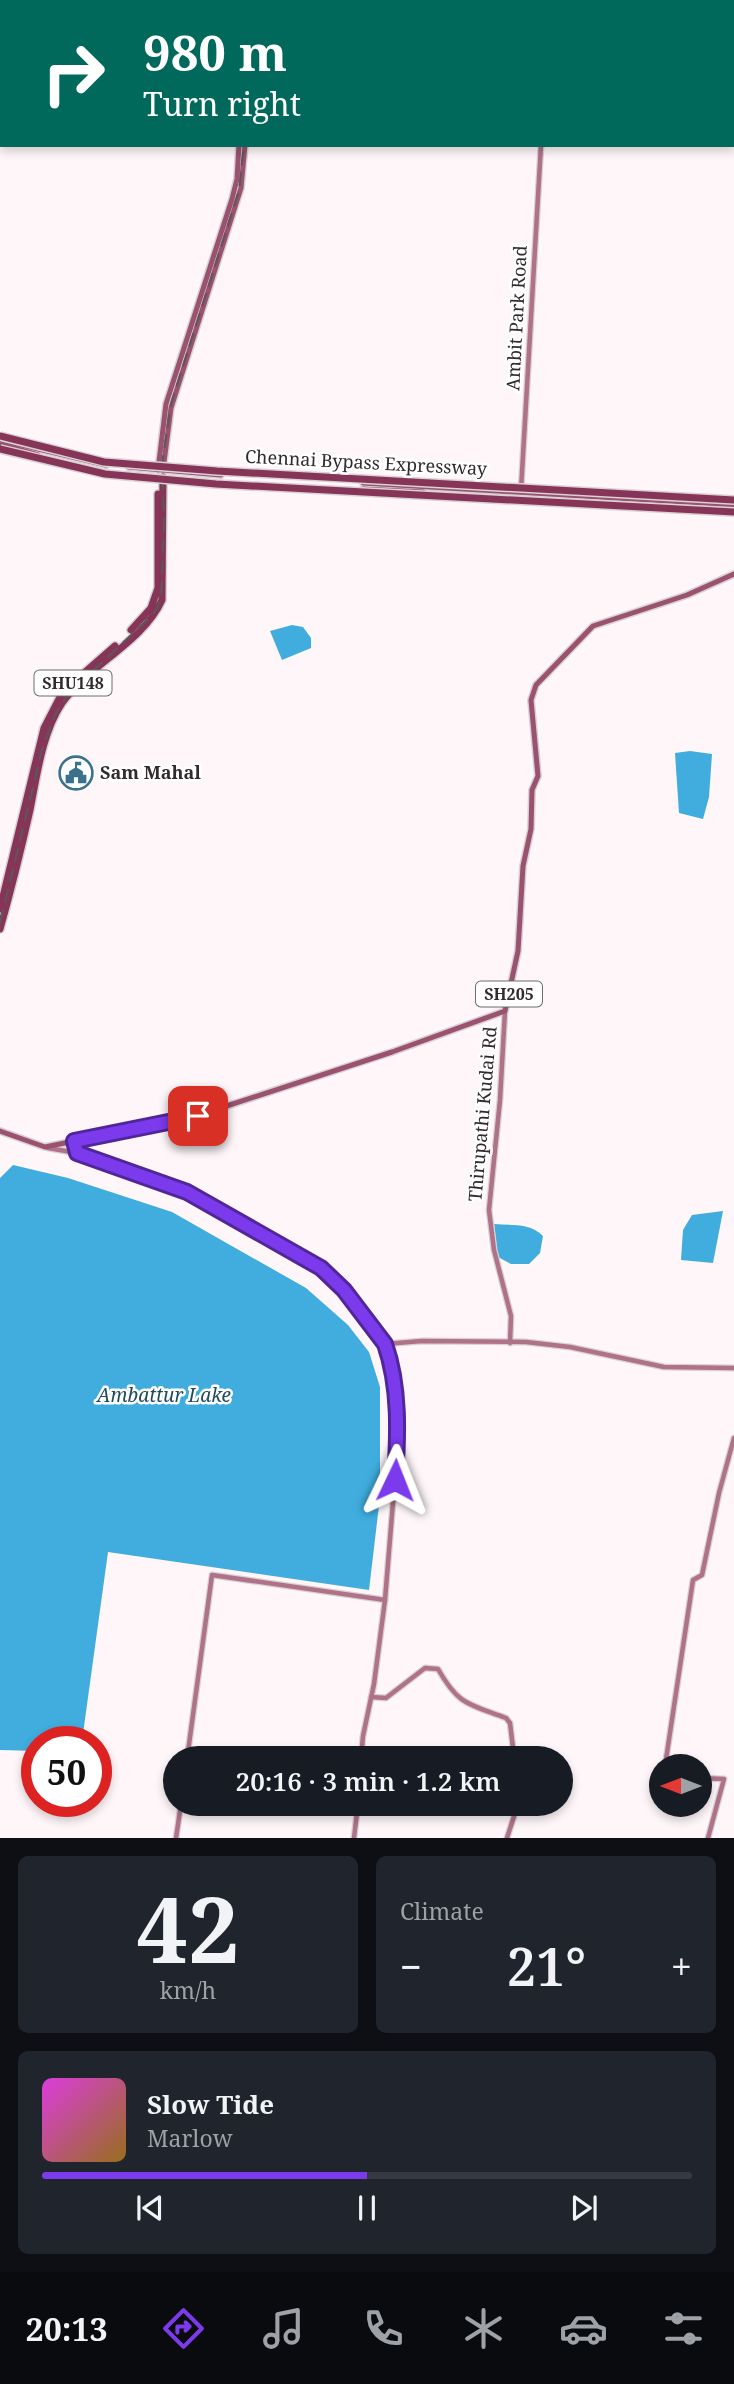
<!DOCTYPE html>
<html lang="en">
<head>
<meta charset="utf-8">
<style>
	body { margin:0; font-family:"Noto Serif",serif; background:#20242c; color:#f1f3f6; height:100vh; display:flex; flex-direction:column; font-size:26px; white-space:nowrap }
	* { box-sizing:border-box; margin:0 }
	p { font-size:23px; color:#9ea1a6 }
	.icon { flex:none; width:38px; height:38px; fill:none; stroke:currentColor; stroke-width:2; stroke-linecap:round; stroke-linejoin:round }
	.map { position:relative; height:1838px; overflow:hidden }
	.details { display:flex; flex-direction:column; gap:18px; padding:18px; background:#0d0f14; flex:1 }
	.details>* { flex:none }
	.banner { position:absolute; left:0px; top:0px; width:735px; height:147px; box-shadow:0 4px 10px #0003; background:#00695c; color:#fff; overflow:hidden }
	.needle { width:46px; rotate:270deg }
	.tools { position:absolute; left:649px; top:1754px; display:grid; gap:14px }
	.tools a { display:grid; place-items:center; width:63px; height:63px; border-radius:50%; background:#171b24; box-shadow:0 4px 10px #0003; font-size:35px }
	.speed { position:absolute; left:21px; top:1726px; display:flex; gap:14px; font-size:35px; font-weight:700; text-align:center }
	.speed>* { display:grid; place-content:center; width:91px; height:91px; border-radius:50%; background:#171b24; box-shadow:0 4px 10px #0003; line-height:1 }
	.speed .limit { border:10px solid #d22; background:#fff; color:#111 }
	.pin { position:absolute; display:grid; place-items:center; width:60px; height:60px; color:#fff; margin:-30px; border-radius:14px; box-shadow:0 4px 10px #0006 }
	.me { position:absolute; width:77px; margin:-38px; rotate:2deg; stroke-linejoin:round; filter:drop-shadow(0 0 5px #0008) }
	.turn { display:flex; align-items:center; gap:24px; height:147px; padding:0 28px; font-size:32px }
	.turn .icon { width:91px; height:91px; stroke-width:2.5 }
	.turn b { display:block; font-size:49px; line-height:60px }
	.big { font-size:52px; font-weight:600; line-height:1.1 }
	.details .widget { flex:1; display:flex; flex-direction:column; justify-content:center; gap:10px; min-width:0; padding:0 24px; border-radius:10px; background:#20242c }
	.details .dial { align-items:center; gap:0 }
	.dial b { font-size:91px; line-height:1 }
	.song { display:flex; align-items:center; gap:21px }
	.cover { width:84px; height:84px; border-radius:10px; background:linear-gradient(135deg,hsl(300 70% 55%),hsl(40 70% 35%)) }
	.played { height:7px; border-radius:4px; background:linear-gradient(90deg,#7c3aed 50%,#363941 50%) }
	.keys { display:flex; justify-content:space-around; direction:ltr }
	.heat { display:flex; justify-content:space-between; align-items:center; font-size:38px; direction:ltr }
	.details .tiles { flex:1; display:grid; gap:18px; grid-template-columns:1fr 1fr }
	.widget:last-child { grid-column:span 2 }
	.trip { position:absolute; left:163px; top:1746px; width:410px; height:70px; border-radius:35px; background:#171b24; box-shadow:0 4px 10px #0003; font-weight:600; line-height:70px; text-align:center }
	.dock { display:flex; height:112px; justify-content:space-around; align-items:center; background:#090b0e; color:#9ea1a6 }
	.dock .icon { width:49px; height:49px }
	.dock .on { color:#7c3aed }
	.dock b { font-size:32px; color:#f1f3f6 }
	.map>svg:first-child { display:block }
</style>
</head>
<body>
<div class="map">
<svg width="734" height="1838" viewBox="0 0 734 1838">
	<rect width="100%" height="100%" fill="#fef6f9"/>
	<g fill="#40adde">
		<polygon points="292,625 303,627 311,638 311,648 282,660 270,631"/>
		<polygon points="690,751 712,754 709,797 703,819 679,813 675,753"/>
		<polygon points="13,1165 68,1178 172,1212 306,1288 348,1325 369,1352 380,1387 380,1497 369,1590 108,1552 82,1741 37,1741 37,1751 0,1750 0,1178"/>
		<polygon points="723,1211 713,1263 681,1260 683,1230 692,1215"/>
		<path d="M494,1224C512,1226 529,1222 543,1236L540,1253L529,1264H511L498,1257Z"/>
	</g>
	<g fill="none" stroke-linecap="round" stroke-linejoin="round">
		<defs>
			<g id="secondary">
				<polyline points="135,0 141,2"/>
				<polyline points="549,2 549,0"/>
				<polyline points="733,38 734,38"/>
				<polyline points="521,490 541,145"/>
				<polyline points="505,1011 500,1100 489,1210 494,1250 511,1316 510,1343"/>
				<polyline points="48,1148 77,1153 187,1192 321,1268 344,1290 385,1344 393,1368 395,1390 395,1478 385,1600 374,1684 363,1736 361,1759"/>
				<polyline points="385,1344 422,1341 526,1342 570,1347 664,1367 734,1368"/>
				<path d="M371,1697L386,1698L425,1668L438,1669C459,1706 469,1704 506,1718L510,1723L513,1748L525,1759"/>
				<polyline points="187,1759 212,1575 385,1600"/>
				<polyline points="665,1766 693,1580 702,1575 719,1493 734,1438"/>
				<polyline points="700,1778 724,1779 708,1838"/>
				<polyline points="176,1838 181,1804"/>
				<polyline points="354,1838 358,1804"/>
				<polyline points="507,1838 518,1804"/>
			</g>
			<g id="primary">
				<polyline points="255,2 255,0"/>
				<polyline points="261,2 261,0"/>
				<polyline points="0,440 106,465"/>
				<polyline points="0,444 38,455"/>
				<polyline points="129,467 221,475"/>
				<polyline points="158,470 166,404 232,199 237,179 239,145"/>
				<polyline points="163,470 171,408 241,188 245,145"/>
				<polyline points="363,483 734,505"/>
				<polyline points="363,489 423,492"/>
				<polyline points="0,1131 45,1147 193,1117 392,1052 505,1011 518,951 523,866 531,829 532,790 538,776 531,700 536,685 593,626 687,595 734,574"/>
				<polyline points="74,1141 77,1153"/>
			</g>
			<g id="highway">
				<polyline points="131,630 151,608 158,588 158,494"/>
				<polyline points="0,909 44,728 60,697 75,681 115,646"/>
				<path d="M0,929C11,890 21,850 30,810C37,775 42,733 62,703C89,665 143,642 162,600L163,477"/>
			</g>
		</defs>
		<use href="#secondary" stroke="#d9d1d4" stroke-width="7"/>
		<use href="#primary" stroke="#d9d1d4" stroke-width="8"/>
		<use href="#highway" stroke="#d9d1d4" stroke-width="10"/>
		<use href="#secondary" stroke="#af7289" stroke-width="4.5"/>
		<use href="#primary" stroke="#9a526f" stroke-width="5"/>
		<use href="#highway" stroke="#873459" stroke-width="7"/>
		<g stroke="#5e5759" stroke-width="2" stroke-dasharray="14 7" stroke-linecap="butt">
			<polyline points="260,2 261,0"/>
			<polyline points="0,923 42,750 55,715 68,694 145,622 156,610 161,599 164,522 162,464 171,404 239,191 244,145"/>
		</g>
		<defs>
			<g id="highway-bridge">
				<polyline points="0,436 104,462 217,471 734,500"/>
				<polyline points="0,449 105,474 216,484 734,512"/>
			</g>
		</defs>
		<use href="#highway-bridge" stroke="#d9d1d4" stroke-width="10" stroke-linecap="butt"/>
		<use href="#highway-bridge" stroke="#873459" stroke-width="7"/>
	</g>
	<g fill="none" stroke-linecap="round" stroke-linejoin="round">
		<defs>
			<path id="route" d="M198,1116L74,1141L77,1153L187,1192L321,1268L344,1290L385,1344C400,1387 398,1435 395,1480"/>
		</defs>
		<use href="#route" stroke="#51269a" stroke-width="18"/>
		<use href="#route" stroke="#7c3aed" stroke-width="12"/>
	</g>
	<defs>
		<symbol id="civic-ring" viewBox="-11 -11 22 22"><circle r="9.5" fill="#fff" stroke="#3a718c" stroke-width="1.5"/><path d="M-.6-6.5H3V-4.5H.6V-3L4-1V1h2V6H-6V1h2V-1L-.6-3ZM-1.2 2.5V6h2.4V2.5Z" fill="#3a718c"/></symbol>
	</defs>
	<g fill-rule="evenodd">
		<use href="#civic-ring" x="57" y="754" width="38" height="38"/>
	</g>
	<g text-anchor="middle" stroke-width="5" stroke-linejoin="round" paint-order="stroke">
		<g fill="#fff" stroke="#706b6c" stroke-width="2">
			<rect x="34.5" y="670.5" width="77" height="25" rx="5"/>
			<rect x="476" y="981.5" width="66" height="25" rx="5"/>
		</g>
		<g font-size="16" font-weight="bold" fill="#322b2d">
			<text x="73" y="689">SHU148</text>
			<text x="509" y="1000">SH205</text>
		</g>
		<g font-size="18" fill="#322b2d" stroke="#fff">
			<text transform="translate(517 318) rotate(-87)" y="6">Ambit Park Road</text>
			<text transform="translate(366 463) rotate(3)" y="6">Chennai Bypass Expressway</text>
			<text transform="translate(483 1114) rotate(-85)" y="6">Thirupathi Kudai Rd</text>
		</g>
		<g font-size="18" font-weight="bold" fill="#322b2d" stroke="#fff" text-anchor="start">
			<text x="100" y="779">Sam Mahal</text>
		</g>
		<g font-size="19" font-style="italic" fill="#1f4b60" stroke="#fff">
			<text x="164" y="1402">Ambattur Lake</text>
		</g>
	</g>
</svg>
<div class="tools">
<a><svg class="needle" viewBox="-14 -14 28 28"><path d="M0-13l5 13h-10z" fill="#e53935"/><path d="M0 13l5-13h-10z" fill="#9ea1a6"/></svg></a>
</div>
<div class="speed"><div class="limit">50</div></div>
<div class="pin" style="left:198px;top:1116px;background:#d93025"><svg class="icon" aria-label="arrive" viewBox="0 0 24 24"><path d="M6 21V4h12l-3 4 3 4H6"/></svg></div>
<svg class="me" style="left:395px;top:1480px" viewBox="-20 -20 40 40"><path d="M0-17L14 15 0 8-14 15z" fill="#7c3aed" stroke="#fff" stroke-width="4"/></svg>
<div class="trip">20:16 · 3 min · 1.2 km</div>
<div class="banner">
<div class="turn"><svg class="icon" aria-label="right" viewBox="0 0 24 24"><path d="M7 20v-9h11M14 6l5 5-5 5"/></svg><div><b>980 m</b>Turn right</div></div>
</div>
</div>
<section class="details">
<div class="tiles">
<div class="widget dial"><b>42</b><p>km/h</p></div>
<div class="widget"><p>Climate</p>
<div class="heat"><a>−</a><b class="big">21°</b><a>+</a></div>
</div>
<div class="widget">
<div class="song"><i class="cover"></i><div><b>Slow Tide</b><p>Marlow</p></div></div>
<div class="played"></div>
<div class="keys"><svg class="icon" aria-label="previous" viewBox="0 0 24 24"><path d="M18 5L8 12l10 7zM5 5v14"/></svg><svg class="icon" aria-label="pause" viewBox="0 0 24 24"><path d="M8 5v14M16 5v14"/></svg><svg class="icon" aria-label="next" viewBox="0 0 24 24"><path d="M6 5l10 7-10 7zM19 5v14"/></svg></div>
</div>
</div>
</section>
<nav class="dock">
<b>20:13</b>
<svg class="icon on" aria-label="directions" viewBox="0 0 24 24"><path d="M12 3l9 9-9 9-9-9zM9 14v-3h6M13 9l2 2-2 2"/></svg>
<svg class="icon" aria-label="music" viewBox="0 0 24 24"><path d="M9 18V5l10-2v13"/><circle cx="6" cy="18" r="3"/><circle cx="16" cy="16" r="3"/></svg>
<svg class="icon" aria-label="phone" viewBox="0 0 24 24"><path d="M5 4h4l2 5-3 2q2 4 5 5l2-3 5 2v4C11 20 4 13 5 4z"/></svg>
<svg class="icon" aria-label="climate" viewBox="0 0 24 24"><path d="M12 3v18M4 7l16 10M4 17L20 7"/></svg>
<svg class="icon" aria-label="car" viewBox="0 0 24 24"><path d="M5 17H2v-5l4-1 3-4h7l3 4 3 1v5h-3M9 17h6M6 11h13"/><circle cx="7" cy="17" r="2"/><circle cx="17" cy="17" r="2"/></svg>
<svg class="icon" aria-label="filters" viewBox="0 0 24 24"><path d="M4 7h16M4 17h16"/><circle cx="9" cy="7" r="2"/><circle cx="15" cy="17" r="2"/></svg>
</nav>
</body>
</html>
